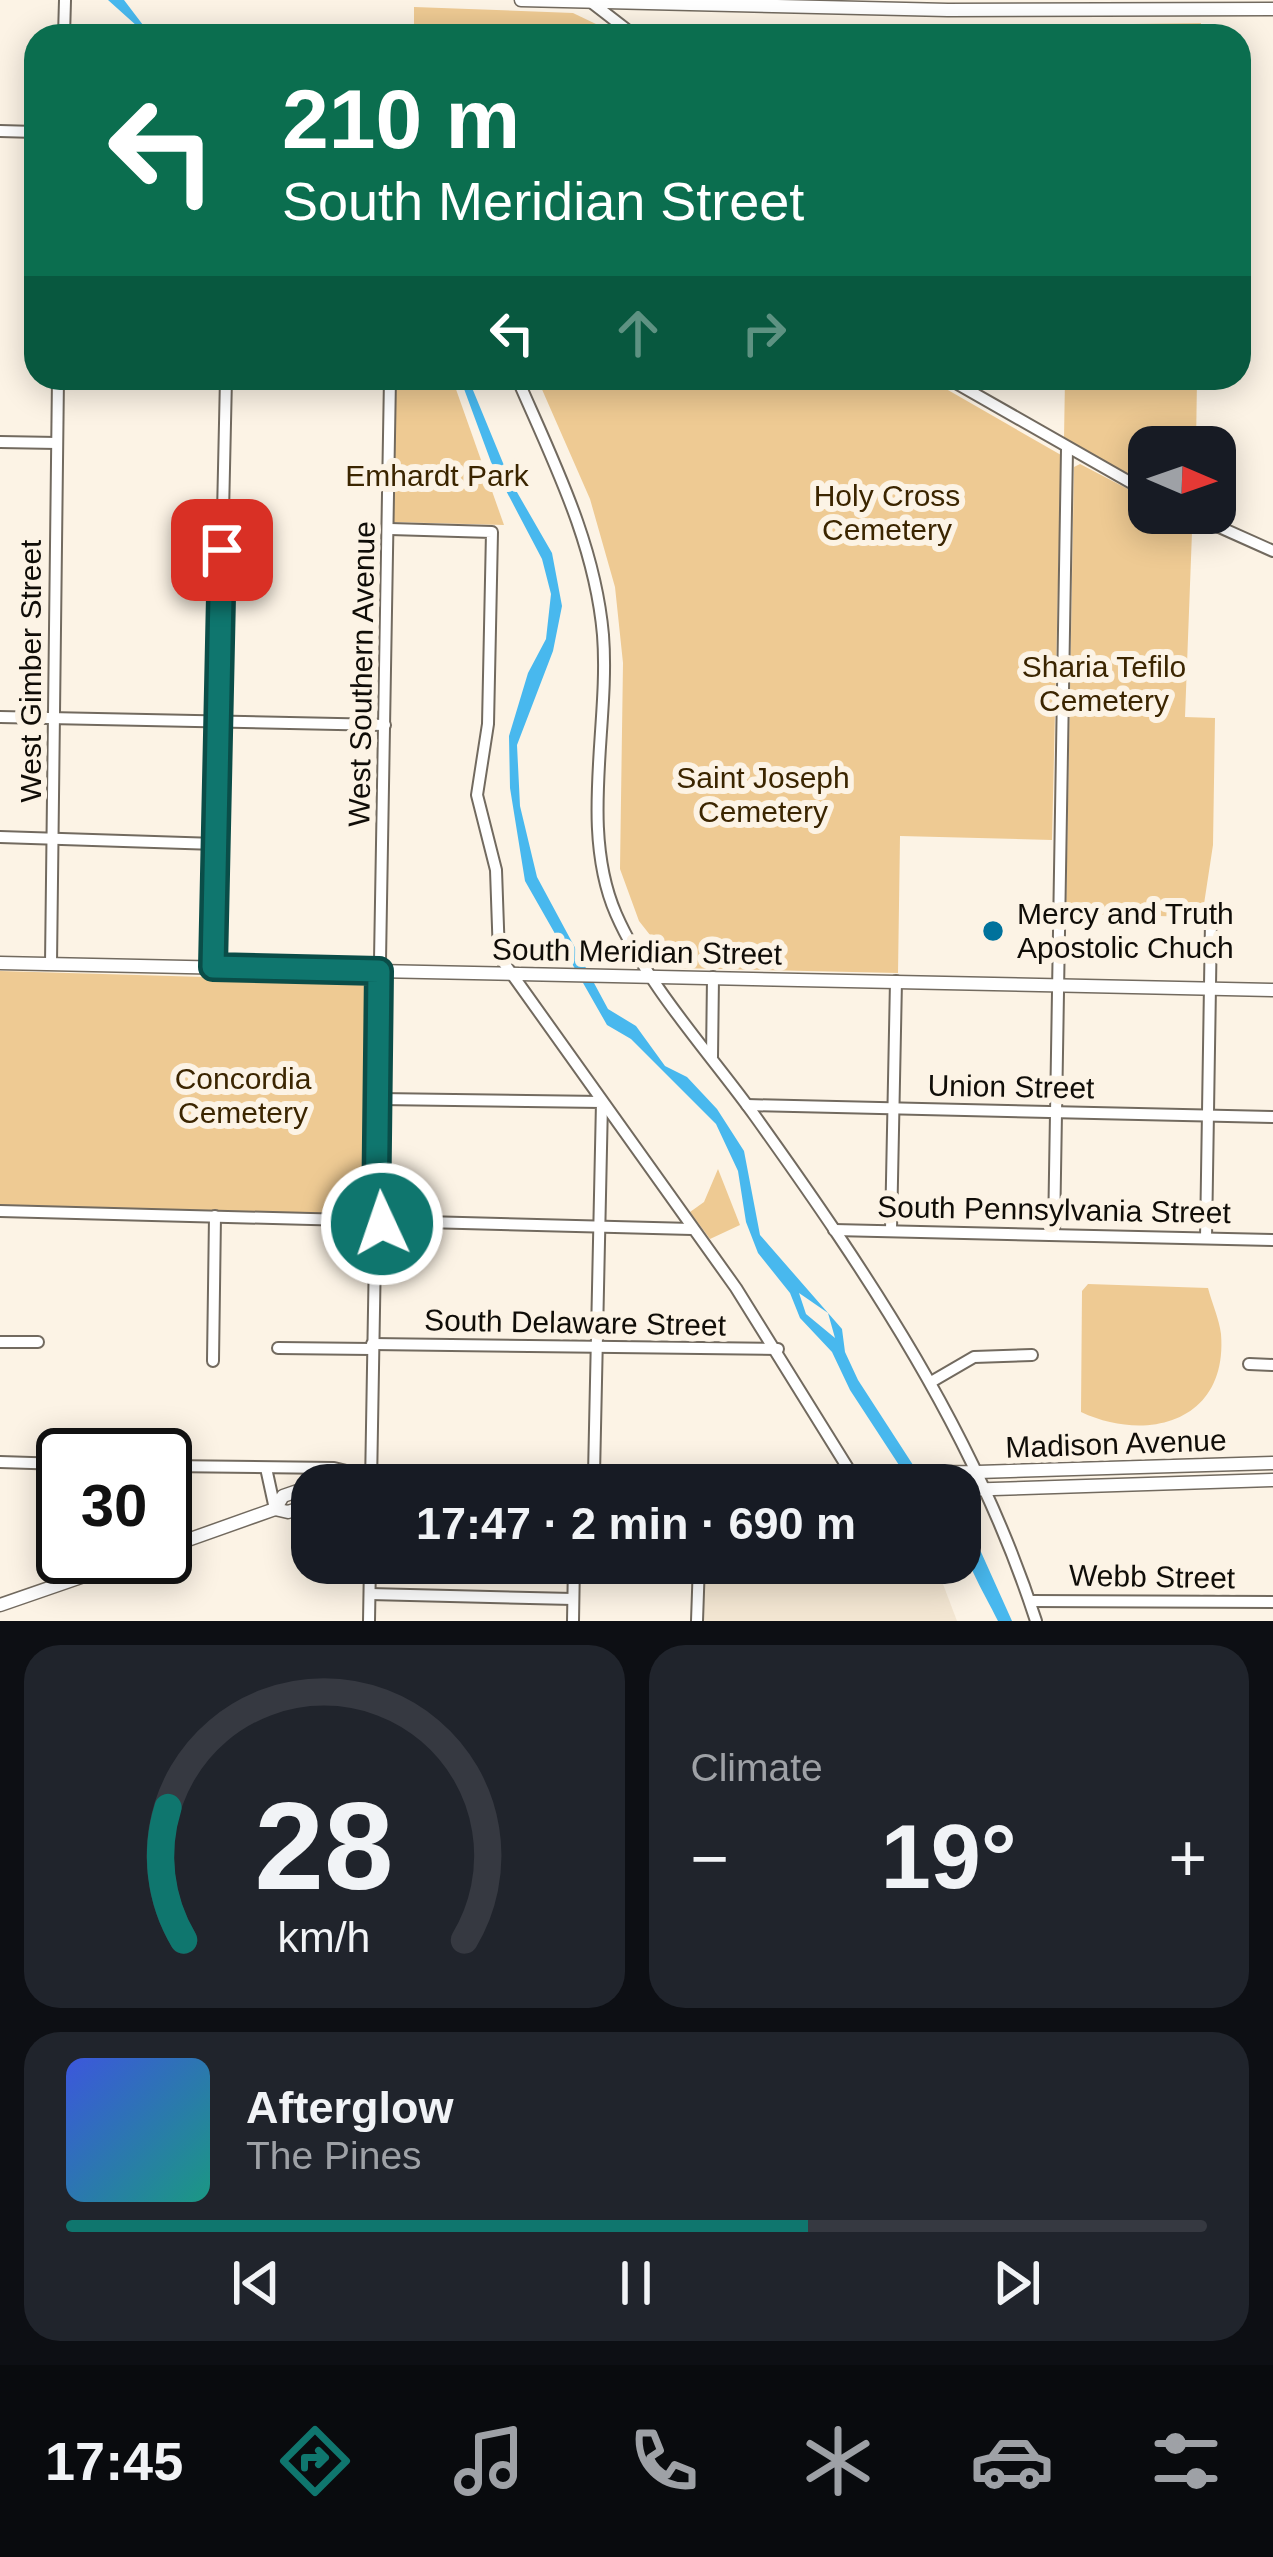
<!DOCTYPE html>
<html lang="en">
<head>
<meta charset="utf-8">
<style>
	body { margin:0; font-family:Arial,sans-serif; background:#20242c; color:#f1f3f6; height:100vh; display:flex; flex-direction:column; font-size:45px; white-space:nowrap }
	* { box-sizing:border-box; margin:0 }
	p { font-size:39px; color:#9ea1a6 }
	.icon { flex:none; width:66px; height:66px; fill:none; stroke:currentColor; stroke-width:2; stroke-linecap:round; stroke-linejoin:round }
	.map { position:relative; height:1621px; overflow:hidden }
	.side { display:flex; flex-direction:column; gap:24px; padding:24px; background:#0d0f14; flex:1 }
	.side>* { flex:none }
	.banner { position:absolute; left:24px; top:24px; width:1227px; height:366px; border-radius:36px; box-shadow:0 6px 30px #0003; background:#0b6e4f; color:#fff; overflow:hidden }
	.needle { width:78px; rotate:92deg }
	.fabs { position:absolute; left:1128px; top:426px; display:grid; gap:24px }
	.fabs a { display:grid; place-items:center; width:108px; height:108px; border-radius:24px; background:#171b24; box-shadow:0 6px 30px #0003; font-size:60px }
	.speed { position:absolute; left:36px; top:1428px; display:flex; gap:24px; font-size:60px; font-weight:700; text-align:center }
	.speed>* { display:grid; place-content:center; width:156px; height:156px; border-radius:50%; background:#171b24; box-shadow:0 6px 30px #0003; line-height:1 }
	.speed .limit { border:6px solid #111; border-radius:18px; background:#fff; color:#111 }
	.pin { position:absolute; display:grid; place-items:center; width:102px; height:102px; color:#fff; margin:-51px; border-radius:24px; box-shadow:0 6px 18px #0006 }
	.me { position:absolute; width:132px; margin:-66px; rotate:357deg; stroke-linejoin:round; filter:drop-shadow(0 0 9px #0008) }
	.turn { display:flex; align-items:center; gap:42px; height:252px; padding:0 60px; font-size:54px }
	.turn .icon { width:156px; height:156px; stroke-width:2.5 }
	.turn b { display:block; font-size:84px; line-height:102px }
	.lanes { display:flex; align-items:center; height:114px; padding:0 60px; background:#0003; justify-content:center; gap:60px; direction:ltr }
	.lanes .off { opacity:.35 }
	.big { font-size:90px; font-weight:700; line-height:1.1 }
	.side .widget { flex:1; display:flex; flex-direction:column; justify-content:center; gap:18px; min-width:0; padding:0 42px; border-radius:36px; background:#20242c }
	.side .dial { align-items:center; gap:0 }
	.dial svg { height:312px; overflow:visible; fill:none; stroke:#363941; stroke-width:7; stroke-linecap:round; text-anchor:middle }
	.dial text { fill:#f1f3f6; stroke:none }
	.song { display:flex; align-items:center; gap:36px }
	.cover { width:144px; height:144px; border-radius:18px; background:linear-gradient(135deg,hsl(230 70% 55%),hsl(170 70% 35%)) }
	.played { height:12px; border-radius:6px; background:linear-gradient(90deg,#0f766e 65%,#363941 65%) }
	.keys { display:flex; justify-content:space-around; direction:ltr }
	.heat { display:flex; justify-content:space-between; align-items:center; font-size:66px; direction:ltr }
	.side .tiles { flex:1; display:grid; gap:24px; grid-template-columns:1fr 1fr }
	.widget:last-child { grid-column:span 2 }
	.trip { position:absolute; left:291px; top:1464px; width:690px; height:120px; border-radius:36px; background:#171b24; box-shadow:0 6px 30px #0003; font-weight:700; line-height:120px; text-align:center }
	.tabs { display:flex; height:192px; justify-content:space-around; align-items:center; background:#090b0e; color:#9ea1a6 }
	.tabs .icon { width:84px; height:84px }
	.tabs .selected { color:#0f766e }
	.tabs b { font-size:54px; color:#f1f3f6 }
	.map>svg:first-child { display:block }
</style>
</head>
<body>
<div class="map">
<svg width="1273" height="1621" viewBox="0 0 1273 1621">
	<rect width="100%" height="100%" fill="#fcf3e5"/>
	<polygon fill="#f3e6d2" points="701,1563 935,1563 957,1621 700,1621"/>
	<g fill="#eeca93">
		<polygon points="414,7 573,13 621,36 414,36"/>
		<polygon points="1201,23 1201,36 1064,36 1064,25"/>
		<polygon points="392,378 452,378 504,525 391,522"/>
		<polygon points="537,378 927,378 1061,455 1052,840 900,836 898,973 676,968 639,921 620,869 623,663 615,587 590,499"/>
		<polygon points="1065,378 1197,378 1196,447 1149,447 1149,485 1064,439"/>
		<polygon points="1080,464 1149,500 1149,513 1183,518 1192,532 1185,717 1215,718 1213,845 1202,917 1066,914 1074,467"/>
		<polygon points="0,971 377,982 371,1218 0,1206"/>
		<polygon points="718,1169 740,1225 710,1239 690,1212 704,1202"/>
		<path d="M1088,1284L1208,1288C1212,1303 1219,1319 1221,1334C1228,1422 1147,1443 1081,1412L1082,1291Z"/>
	</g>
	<g fill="#48b8ee" fill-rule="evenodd">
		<polygon points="108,0 124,0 143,25 188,36 147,35"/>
		<path d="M460,378H468L510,480L552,553L562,606L553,651L517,745L520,806L537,877L608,1009L636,1026L665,1066L687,1077L717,1109L744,1151L760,1235L842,1329L845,1352L858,1380L926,1485H912L850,1390L832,1352L800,1318L790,1293L758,1253L746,1222L738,1171L716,1124L631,1039L607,1025L525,881L510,788L509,736L528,673L546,639L551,594L542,559L491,462ZM799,1293L828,1313L835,1338L806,1314Z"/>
		<path d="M960,1523L981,1552L1012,1621H998C983,1590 960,1556 960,1523Z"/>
	</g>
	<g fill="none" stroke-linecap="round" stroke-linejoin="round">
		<defs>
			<g id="minor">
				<polyline points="591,2 635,36"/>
				<polyline points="64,36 65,0"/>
				<polyline points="0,131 36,132"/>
				<path d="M517,378C553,461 595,543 603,635C610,724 579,829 616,914C648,987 709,1052 755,1116C868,1274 976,1434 1036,1621"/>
				<polyline points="947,378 1149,493"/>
				<polyline points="0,442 57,443"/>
				<polyline points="1188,513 1273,551"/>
				<polyline points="390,529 492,532 488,724 477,795 496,870 499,956 736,1288 851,1473"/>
				<polyline points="0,717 385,725"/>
				<polyline points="0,837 216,844"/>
				<polyline points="51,964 58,378"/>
				<polyline points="213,967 226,378"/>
				<polyline points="712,1057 713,977"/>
				<polyline points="379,1099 602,1102 594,1475"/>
				<polyline points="747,1105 1273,1117"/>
				<polyline points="0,1211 692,1229"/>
				<polyline points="834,1230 1273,1240"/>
				<polyline points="891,1230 896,981"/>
				<polyline points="1054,1234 1067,449"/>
				<polyline points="1206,1238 1211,922"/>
				<polyline points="0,1342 38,1342"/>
				<polyline points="372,1344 778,1349"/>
				<polyline points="278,1348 372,1349"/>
				<polyline points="213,1361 215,1216"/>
				<polyline points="1249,1364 1273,1365"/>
				<polyline points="931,1382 974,1357 1032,1355"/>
				<polyline points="0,1462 63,1464"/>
				<polyline points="165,1466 334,1468 367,1476"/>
				<polyline points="266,1468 275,1509"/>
				<polyline points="371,1485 390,378"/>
				<polyline points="370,1594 573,1599"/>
				<polyline points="1030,1601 1273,1602"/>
				<polyline points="369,1621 370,1563"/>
				<polyline points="573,1621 574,1563"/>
				<polyline points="697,1621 699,1563"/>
			</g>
			<g id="major">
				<polyline points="521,0 948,10 1273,9"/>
				<polyline points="0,963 1273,990"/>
				<polyline points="314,1485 371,1477 978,1472 1273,1463"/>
				<polyline points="960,1490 1273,1480"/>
				<polyline points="275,1509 288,1512 312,1504"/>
				<polyline points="165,1548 275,1509 283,1496 312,1486"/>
				<polyline points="0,1605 139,1557"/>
			</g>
		</defs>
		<use href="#minor" stroke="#726a5f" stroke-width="14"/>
		<use href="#major" stroke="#726a5f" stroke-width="15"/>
		<use href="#minor" stroke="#fff" stroke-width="10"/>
		<use href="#major" stroke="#fff" stroke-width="12"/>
	</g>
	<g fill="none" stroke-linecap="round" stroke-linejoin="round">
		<defs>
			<polyline id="route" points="222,550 213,967 379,971 376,1222 382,1224"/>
		</defs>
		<use href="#route" stroke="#0a4d48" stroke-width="30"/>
		<use href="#route" stroke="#0f766e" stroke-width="21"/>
	</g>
	<circle fill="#00729c" stroke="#fcf3e5" stroke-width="4.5" cx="993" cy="931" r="12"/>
	<g text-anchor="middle" stroke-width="12" stroke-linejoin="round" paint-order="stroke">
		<g font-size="30" fill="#3b2500" stroke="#fcf3e5">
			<text x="437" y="486">Emhardt Park</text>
			<text x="887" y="506">Holy Cross<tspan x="887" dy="34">Cemetery</tspan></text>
			<text x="1104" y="677">Sharia Tefilo<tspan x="1104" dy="34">Cemetery</tspan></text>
			<text x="763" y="788">Saint Joseph<tspan x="763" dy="34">Cemetery</tspan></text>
			<text x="243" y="1089">Concordia<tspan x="243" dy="34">Cemetery</tspan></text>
		</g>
		<g font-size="30" fill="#100d08" stroke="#fcf3e5">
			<text transform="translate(31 671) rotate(-90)" y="10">West Gimber Street</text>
			<text transform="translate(362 674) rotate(-89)" y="10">West Southern Avenue</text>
			<text transform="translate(637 952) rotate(1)" y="10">South Meridian Street</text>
			<text transform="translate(1011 1087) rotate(1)" y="10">Union Street</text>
			<text transform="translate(1054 1210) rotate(1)" y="10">South Pennsylvania Street</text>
			<text transform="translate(575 1323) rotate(1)" y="10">South Delaware Street</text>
			<text transform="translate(1116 1444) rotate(-2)" y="10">Madison Avenue</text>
			<text transform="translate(1152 1577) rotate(1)" y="10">Webb Street</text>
		</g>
		<g font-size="30" fill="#100d08" stroke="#fcf3e5" text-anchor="start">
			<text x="1017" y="924">Mercy and Truth<tspan x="1017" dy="34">Apostolic Chuch</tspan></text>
		</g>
	</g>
</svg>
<div class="fabs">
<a><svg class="needle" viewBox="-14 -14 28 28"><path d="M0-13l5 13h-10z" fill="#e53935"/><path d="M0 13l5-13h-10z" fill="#9ea1a6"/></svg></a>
</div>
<div class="speed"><div class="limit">30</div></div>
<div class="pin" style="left:222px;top:550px;background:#d93025"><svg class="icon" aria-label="arrive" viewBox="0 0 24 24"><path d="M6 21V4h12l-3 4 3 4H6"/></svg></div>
<svg class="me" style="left:382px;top:1224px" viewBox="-20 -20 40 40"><circle r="17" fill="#0f766e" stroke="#fff" stroke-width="3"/><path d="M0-11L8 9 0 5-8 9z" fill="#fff"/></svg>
<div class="trip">17:47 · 2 min · 690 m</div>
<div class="banner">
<div class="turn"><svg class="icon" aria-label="left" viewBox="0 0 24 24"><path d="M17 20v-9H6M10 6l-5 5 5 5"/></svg><div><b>210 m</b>South Meridian Street</div></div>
<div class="lanes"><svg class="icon" aria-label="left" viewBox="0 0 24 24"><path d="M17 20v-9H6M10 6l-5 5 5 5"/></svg><svg class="icon off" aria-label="ahead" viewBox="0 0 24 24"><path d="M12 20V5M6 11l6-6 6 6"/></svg><svg class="icon off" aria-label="right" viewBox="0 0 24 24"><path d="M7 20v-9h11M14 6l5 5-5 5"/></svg></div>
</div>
</div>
<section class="side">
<div class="tiles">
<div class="widget dial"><svg viewBox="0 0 100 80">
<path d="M14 69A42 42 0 1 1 86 69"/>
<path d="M14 69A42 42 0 0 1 10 35" stroke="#0f766e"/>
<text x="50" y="56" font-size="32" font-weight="700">28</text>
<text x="50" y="72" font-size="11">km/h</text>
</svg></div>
<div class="widget"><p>Climate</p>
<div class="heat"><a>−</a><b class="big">19°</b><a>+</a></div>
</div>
<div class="widget">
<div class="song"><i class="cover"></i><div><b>Afterglow</b><p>The Pines</p></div></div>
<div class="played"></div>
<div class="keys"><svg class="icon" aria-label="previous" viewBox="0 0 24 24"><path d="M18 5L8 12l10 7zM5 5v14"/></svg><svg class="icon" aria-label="pause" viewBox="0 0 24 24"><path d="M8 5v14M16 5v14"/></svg><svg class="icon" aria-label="next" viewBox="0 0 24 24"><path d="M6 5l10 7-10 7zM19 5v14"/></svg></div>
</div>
</div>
</section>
<nav class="tabs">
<b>17:45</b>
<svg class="icon selected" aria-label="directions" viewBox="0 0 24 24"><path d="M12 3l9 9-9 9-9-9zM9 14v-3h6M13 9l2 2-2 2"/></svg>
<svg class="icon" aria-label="music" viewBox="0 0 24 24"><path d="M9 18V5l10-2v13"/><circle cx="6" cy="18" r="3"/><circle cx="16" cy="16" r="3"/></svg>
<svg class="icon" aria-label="phone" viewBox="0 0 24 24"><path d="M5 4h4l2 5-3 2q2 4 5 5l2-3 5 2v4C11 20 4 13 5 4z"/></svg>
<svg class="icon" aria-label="climate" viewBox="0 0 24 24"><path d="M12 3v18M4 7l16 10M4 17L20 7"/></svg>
<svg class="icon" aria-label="car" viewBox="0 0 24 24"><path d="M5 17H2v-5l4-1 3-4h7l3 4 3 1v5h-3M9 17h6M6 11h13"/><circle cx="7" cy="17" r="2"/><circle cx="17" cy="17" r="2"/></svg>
<svg class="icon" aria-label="filters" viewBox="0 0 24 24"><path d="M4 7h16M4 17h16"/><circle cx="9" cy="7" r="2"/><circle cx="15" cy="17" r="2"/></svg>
</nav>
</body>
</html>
